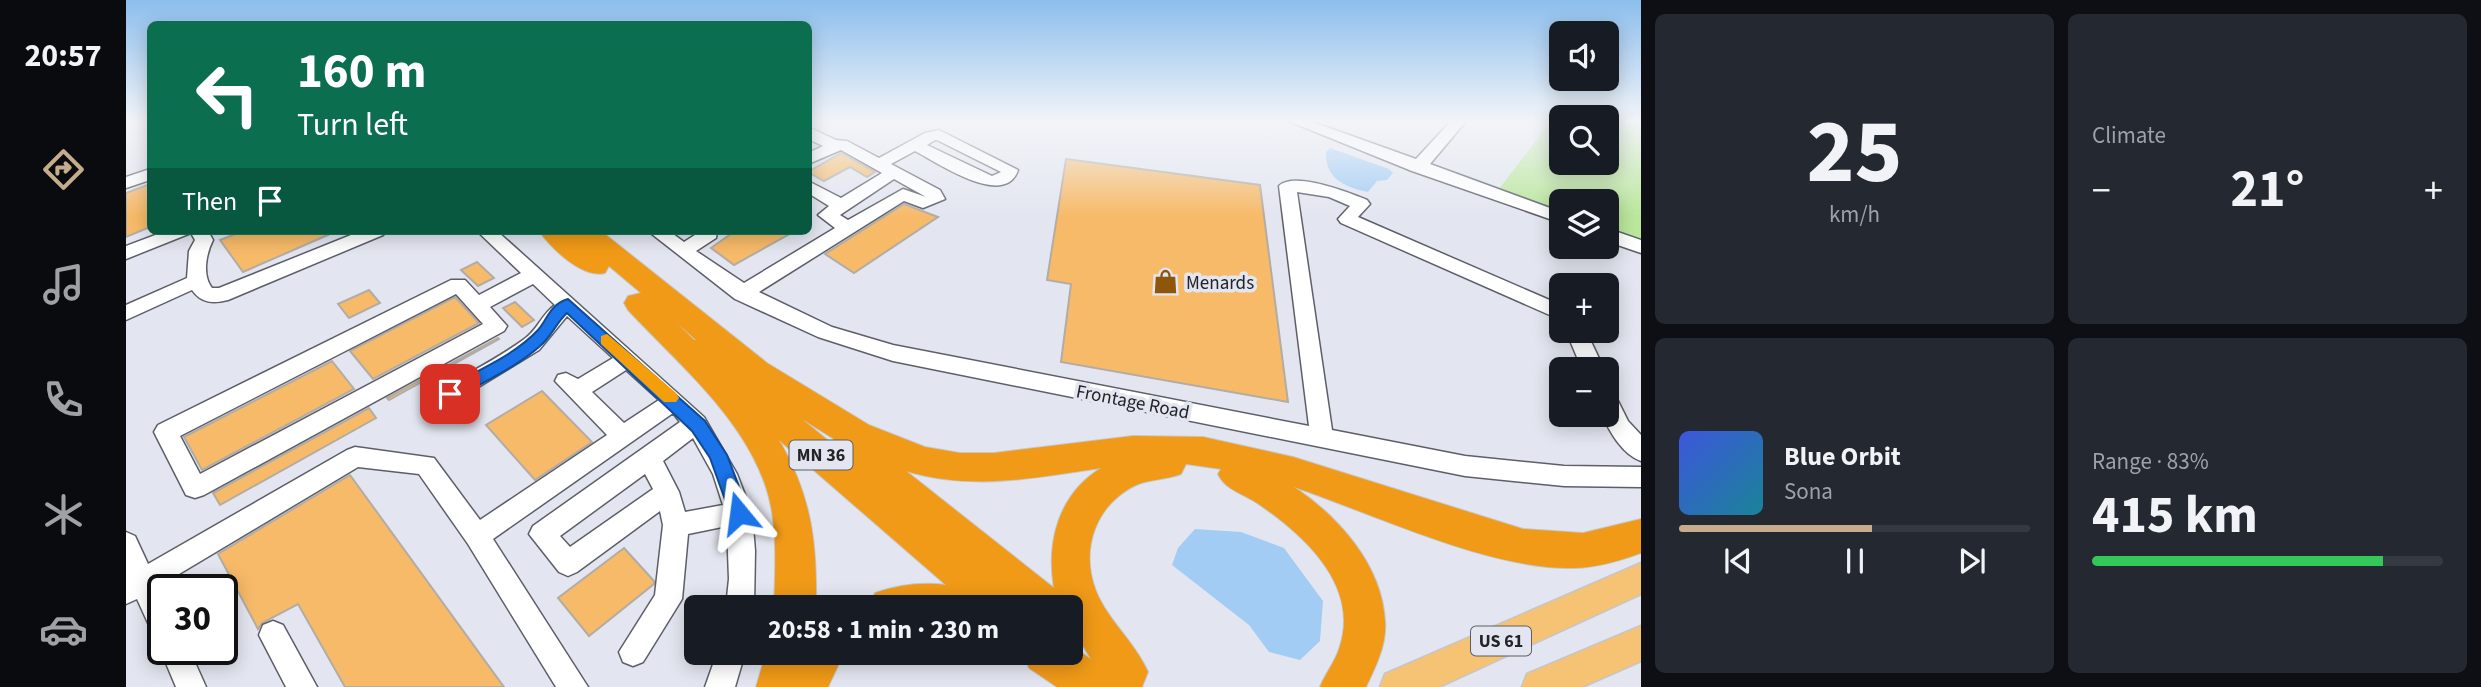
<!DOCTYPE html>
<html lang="en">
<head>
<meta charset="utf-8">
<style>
	body { margin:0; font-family:"Source Sans 3",sans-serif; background:#242831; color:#f1f3f6; height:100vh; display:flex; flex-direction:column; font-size:26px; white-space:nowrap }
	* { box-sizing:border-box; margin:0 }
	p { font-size:23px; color:#9ea1a6 }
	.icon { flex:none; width:38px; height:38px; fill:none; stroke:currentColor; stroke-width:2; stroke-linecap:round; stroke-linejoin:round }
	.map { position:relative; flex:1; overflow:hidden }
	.sheet { display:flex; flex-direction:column; gap:14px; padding:14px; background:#0d0f14; width:840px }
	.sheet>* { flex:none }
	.top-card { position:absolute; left:21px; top:21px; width:665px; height:214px; border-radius:10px; box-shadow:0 4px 18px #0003; background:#0b6e4f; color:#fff; overflow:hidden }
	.controls { position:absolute; left:1423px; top:21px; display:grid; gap:14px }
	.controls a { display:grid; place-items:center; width:70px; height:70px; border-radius:10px; background:#171b24; box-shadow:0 4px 18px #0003; font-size:35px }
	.speed { position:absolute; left:21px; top:574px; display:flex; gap:14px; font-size:35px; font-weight:700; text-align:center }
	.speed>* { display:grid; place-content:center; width:91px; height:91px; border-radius:50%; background:#171b24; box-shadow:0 4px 18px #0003; line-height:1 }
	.speed .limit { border:4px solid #111; border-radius:10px; background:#fff; color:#111 }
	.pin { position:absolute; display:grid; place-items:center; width:60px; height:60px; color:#fff; margin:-30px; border-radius:14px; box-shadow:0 4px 10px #0006 }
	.me { position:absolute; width:77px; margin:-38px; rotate:344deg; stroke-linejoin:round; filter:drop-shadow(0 0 5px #0008) }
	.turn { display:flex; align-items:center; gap:24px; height:147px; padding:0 35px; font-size:32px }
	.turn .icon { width:91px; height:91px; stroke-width:2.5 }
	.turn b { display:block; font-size:49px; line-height:60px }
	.then { display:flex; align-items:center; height:66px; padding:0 35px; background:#0003; gap:14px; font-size:26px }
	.big { font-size:52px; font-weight:700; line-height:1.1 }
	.sheet .card { flex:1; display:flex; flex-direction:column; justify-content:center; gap:10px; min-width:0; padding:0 24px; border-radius:10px; background:#242831 }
	.sheet .dial { align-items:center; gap:0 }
	.dial b { font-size:91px; line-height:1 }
	.song { display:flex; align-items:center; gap:21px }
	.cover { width:84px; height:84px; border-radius:10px; background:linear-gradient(135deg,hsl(230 70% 55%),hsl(190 70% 35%)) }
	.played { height:7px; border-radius:4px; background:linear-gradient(90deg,#c4ac8d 55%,#363941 55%) }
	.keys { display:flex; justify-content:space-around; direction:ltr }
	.heat { display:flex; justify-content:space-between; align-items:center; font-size:38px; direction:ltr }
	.charge { height:10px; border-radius:5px; background:linear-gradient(90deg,#34c759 83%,#363941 0) }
	.sheet .tiles { flex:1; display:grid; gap:14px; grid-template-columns:repeat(2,1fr) }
	.trip { position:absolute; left:558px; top:595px; width:399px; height:70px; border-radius:10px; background:#171b24; box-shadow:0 4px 18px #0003; font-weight:700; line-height:70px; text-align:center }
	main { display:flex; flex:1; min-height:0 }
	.tabs { display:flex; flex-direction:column; width:126px; justify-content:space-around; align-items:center; background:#090b0e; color:#9ea1a6 }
	.tabs .icon { width:49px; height:49px }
	.tabs .active { color:#c4ac8d }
	.tabs b { font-size:32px; color:#f1f3f6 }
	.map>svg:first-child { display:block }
</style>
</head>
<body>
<main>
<nav class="tabs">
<b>20:57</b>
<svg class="icon active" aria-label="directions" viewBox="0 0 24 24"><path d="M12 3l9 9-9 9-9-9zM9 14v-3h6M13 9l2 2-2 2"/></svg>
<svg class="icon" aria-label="music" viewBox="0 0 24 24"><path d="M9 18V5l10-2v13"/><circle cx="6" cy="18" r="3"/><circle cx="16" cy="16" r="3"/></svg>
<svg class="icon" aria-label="phone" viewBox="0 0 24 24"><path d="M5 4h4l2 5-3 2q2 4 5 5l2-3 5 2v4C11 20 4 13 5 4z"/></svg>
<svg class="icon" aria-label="climate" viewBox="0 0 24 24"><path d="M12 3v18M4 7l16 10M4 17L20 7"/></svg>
<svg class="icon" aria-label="car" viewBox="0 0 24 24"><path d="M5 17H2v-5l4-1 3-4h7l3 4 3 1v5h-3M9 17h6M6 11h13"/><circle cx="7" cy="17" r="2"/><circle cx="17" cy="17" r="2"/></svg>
</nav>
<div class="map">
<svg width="1515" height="687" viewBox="0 0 1515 687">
	<rect width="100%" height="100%" fill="#e3e6f0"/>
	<polygon fill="#bae79c" points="1420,120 1435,120 1435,163 1480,163 1481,120 1515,120 1515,248 1481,235 1480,201 1435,201 1435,217 1370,193 1424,122"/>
	<g fill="#a2ccf4">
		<path d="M1204,148L1263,169L1267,173L1261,180L1251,181L1242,192C1218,187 1199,178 1200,152Z"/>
		<polygon points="1069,529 1115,532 1158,548 1197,601 1194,641 1174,660 1143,652 1123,625 1046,565 1052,548"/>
	</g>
	<g fill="#f7ba69" stroke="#b3aca4" stroke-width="2">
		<polygon points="715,153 749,172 741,177 724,167 698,181 682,172"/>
		<polygon points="940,159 1134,185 1162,402 935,362 945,284 921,280"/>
		<polygon points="24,184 24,227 0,237 0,193"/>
		<polygon points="778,204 812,217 728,273 699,254"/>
		<polygon points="117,231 211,231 117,272 94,240"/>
		<polygon points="609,231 669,231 608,265 585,248"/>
		<polygon points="351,262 368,278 352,286 335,270"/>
		<polygon points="243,290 254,303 223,318 212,304"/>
		<polygon points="329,297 353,323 247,379 224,351"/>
		<polygon points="389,302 408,320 396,327 377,308"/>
		<polygon points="372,338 373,339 263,400 261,398"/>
		<polygon points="206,361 228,389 76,470 58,437"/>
		<polygon points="416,391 466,442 409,480 360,425"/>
		<polygon points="243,408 250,418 94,505 87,493"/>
		<polygon points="224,475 378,687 219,687 172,604 136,623 132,629 92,554"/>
		<polygon points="498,548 528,581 528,584 463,636 432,598"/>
	</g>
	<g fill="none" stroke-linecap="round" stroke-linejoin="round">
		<defs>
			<g id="minor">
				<polygon points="1160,120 1181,120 1290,159 1326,120 1341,120 1304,164 1435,212 1435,223 1286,171"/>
				<path d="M682,127L710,140L721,141L753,158L799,133L813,130L892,170C879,209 812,163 789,151L765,164L814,190L819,199L797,208L778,201L633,292L706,327L767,345L1183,426L1153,186C1168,171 1224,193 1241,200L1244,204L1232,217L1435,305V320L1215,223L1212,219L1224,206L1203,197L1171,192L1206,430L1339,456L1438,466L1515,467V487L1438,486L1339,476L767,361L692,337L609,299L522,231H543L558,242L572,233L571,231H591L590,238L570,251L618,283L709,228L692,215L703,206L682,193V181L715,198L756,173L715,150L682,164V153L697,146L682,139ZM809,140H811L875,172L866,176L801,145ZM768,179L800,197L777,189L722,220L714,215Z"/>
				<polygon points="24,169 24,180 0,188 0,177"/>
				<polygon points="1480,228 1515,240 1515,253 1480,241"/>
				<path d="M40,231H82L87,240C80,254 76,275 86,288H93L235,231H260L257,235L102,300C87,304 75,303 66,290L0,320V305L61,278L63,251L69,240L65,233L0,259V246Z"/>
				<path d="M351,231H371L578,417L611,474L626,513L629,551L628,607H600L603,579L601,526L562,534L556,599L517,662L507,666L497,662L493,652L529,595L537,525L534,511L451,572L442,576L433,572L403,534L407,526L554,422L547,413L367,539L462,687H430L342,544L293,474L232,467L33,586L37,594V638L27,634L11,599L0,604V532L9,536L22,564L221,450L229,447L308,458L354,520L481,435L429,381L432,375L440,373L452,379L487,358L441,316L413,350L318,408L310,411L302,408L299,402L302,396C333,378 368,361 397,340C412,330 415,315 429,305L407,284L364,307L381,326L378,331L78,495L69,498L60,495L28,432L32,425L325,280H339L353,295L395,273ZM330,294L357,324L74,474L54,436ZM500,370L533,400L498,423L466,392ZM567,438L587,474L597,505L559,512L553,492L537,461ZM519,474L527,489L444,547L434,536Z"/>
				<polygon points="1440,331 1460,331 1478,369 1456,369"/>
				<path d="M1480,391L1488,393L1502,421L1515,435V461C1496,454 1484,432 1476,415H1480Z"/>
				<polygon points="147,621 157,625 191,687 160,687 133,635 137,625"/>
				<polygon points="37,642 37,649 63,649 80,687 50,687 34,649"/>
				<polygon points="591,653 619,653 609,687 579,687"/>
			</g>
			<g id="major">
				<polygon points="1515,563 1515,594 1313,687 1254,687 1259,674"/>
				<polygon points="1515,626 1515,661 1456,687 1396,687 1401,674"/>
			</g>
			<g id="highway">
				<path d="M413,231H475L641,363L743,425L799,447L834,453H868L1007,436L1077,437L1167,457L1397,529L1457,533L1515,519V553C1493,561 1470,568 1447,568C1364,570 1248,514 1168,487C1212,516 1256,565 1259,621C1261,644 1250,666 1240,687H1194C1199,674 1209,662 1213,649C1235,587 1179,536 1134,505C1119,494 1100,491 1092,474L1095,469L1060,464L1055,474C1040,480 1022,479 1008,486C969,506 954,550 970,591C982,621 1009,642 1022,672L1016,687H931L903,668L897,653H945V646L965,659L945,626V607H743L749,593C772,585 797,582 820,585L653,440C686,497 691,543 690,607H648C649,575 651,544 646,512C633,430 556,368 502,310L498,303L502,296L515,293L483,266L479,273C457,279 426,249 413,231ZM551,323L570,340H568ZM676,419L708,439L705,443ZM975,468C933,494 920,541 928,588L780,471C846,491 909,478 975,468Z"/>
				<polygon points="640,653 718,653 702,687 630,687"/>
			</g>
		</defs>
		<use href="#minor" stroke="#5d5f68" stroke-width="3"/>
		<use href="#major" stroke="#c6c6c7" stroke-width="3"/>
		<use href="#highway" stroke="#c6c6c7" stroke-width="2"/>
		<use href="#minor" fill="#fff" fill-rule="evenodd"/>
		<use href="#major" fill="#f6c274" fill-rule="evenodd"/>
		<use href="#highway" fill="#f09a17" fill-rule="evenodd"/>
	</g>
	<linearGradient id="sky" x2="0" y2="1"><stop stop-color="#8cbeed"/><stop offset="0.56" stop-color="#f2f4f8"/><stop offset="1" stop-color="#f2f4f8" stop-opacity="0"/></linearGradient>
	<rect width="1515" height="216" fill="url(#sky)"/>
	<path fill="#1a73e8" stroke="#114b97" stroke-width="2" d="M442,299L579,421L601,455L623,513L620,519H606L584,458L566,431L441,313C430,323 426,336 414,346C391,367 357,382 330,398H318L315,394L318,389C348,372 388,356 412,330C422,319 423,305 442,299Z"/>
	<polygon fill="#f59e0b" points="481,334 550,393 553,398 550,402 538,402 475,344 475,336"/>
	<defs>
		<symbol id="shop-bare" viewBox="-9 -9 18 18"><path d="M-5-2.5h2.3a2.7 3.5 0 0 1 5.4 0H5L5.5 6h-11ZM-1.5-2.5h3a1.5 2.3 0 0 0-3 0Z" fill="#8e560d" stroke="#e3e6f0" stroke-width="2.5" paint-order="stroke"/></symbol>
	</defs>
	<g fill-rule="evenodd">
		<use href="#shop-bare" x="1022" y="264" width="35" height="35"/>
	</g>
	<g text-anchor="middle" stroke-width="7" stroke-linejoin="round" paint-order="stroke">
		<g fill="#e3e6f0" stroke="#5c5e63" stroke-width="2">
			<rect x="663.5" y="440.5" width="63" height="29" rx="5"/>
			<rect x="1345" y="626.5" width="60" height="29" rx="5"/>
		</g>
		<g font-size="18" font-weight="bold" fill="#222427">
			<text x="695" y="461">MN 36</text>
			<text x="1375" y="647">US 61</text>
		</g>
		<g font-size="19" fill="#222427" stroke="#e3e6f0" text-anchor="start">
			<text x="1060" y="289">Menards</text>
		</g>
		<g font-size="19" fill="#222427" stroke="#e3e6f0">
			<text transform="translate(1007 401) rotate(11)" y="7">Frontage Road</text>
		</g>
	</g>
</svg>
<div class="controls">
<a><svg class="icon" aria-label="sound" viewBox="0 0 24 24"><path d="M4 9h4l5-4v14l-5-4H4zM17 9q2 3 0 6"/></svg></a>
<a><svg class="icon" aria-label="search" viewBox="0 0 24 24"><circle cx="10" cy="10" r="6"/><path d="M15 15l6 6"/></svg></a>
<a><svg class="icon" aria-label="layers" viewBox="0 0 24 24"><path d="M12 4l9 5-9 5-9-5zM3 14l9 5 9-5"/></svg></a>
<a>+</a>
<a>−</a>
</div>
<div class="speed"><div class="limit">30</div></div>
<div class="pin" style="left:324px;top:394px;background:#d93025"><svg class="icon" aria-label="arrive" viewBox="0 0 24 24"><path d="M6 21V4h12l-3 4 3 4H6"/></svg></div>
<svg class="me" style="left:613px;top:513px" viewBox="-20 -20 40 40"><path d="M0-17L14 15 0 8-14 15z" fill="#1a73e8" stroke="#fff" stroke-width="4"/></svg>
<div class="trip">20:58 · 1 min · 230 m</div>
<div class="top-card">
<div class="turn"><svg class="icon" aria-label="left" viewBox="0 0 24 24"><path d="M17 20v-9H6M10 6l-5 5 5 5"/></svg><div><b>160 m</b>Turn left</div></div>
<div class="then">Then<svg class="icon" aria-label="arrive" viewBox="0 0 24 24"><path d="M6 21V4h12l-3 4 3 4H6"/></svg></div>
</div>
</div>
<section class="sheet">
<div class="tiles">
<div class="card dial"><b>25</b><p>km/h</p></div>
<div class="card"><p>Climate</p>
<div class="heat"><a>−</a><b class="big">21°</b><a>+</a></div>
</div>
<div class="card">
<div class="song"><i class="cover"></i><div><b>Blue Orbit</b><p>Sona</p></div></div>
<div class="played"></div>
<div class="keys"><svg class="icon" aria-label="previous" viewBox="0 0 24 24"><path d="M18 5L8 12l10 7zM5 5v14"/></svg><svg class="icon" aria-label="pause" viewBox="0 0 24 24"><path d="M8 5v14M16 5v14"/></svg><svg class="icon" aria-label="next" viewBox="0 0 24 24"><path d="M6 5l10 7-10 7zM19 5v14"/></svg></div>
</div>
<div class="card"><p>Range · 83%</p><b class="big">415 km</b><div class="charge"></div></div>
</div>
</section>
</main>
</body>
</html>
